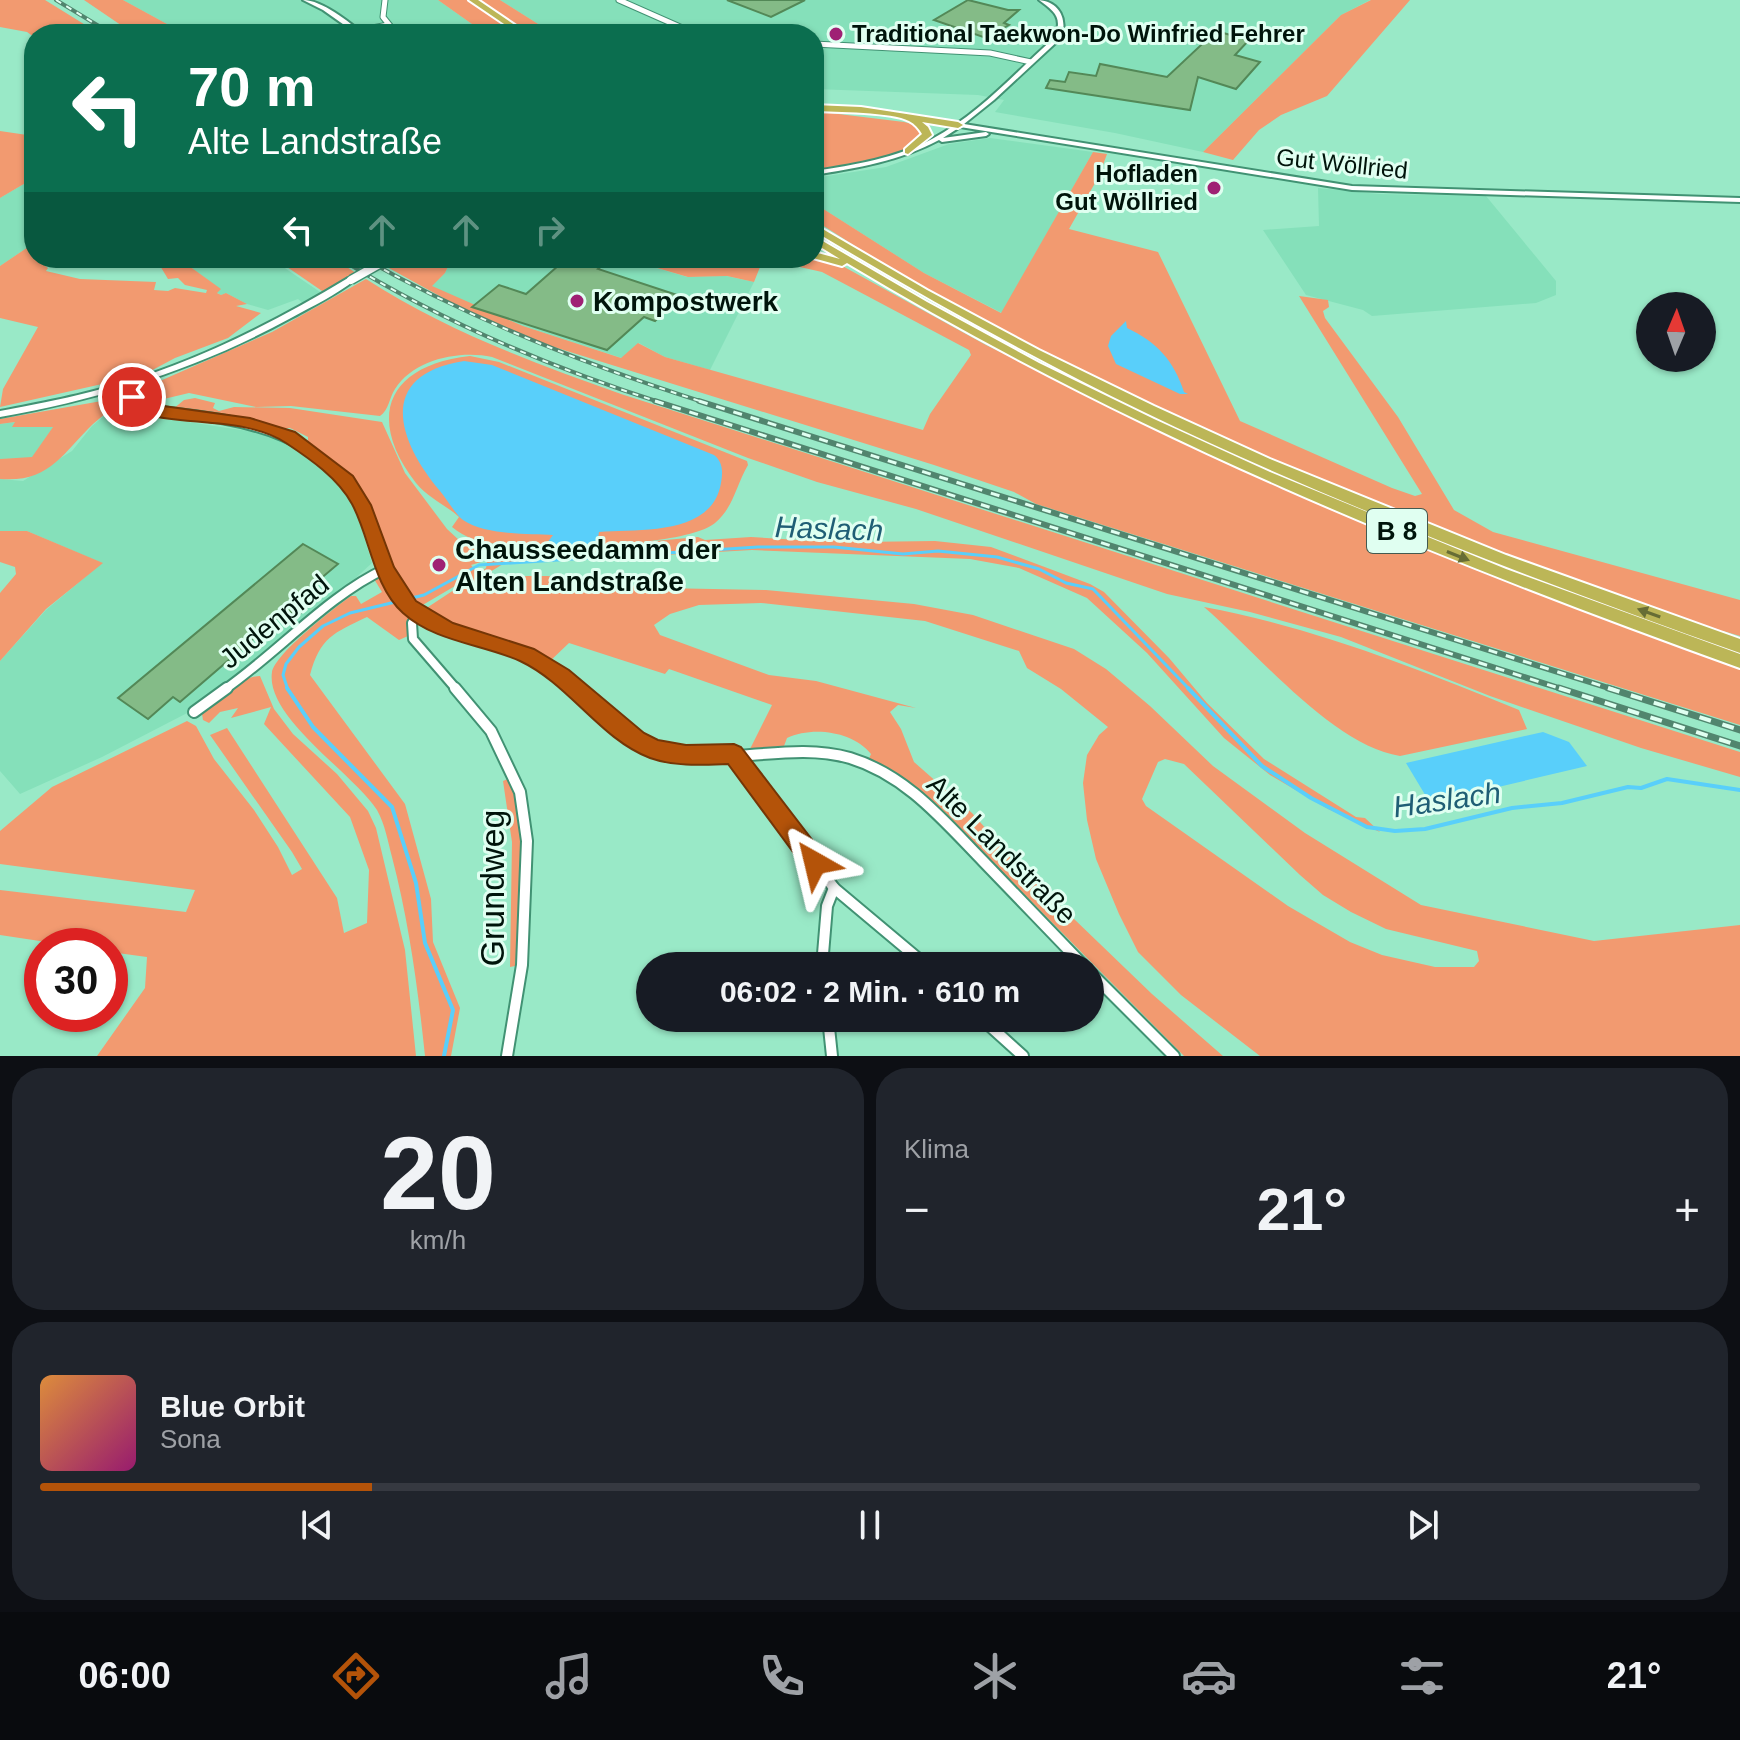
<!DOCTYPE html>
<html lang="de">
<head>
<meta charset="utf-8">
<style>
	body { margin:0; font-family:Arial,sans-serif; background:#20242c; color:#f1f3f6; height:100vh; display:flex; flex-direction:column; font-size:30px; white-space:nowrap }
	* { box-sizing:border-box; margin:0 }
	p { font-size:26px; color:#9ea1a6 }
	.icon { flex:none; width:44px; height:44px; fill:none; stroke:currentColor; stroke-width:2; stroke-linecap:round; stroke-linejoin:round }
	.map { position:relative; height:1056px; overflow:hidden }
	.drawer { display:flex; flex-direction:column; gap:12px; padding:12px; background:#0d0f14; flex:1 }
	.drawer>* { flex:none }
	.banner { position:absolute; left:24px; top:24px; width:800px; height:244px; border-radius:32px; box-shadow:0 2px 6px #0004; background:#0b6e4f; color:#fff; overflow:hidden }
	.needle { width:52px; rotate:2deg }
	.controls { position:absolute; left:1636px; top:292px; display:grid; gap:16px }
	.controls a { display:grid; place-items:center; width:80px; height:80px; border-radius:50%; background:#171b24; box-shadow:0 2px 6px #0004; font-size:40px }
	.speed { position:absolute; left:24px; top:928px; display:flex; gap:16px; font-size:40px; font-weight:700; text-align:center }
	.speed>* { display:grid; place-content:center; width:104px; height:104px; border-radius:50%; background:#171b24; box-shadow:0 2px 6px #0004; line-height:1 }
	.speed .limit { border:12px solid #d22; background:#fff; color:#111 }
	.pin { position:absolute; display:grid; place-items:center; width:68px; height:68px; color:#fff; margin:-34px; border:4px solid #fff; border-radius:50%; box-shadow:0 2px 8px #0007 }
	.me { position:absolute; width:88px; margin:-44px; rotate:323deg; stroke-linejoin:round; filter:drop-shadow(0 0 6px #0008) }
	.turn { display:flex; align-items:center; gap:28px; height:168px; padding:0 32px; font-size:36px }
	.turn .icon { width:104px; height:104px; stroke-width:2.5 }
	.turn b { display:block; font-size:56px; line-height:68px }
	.lanes { display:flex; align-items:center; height:76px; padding:0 32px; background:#0003; justify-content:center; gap:40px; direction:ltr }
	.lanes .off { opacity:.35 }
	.big { font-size:60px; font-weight:700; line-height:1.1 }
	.drawer .card { flex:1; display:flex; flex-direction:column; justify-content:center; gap:12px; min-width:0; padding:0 28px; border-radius:32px; background:#20242c }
	.drawer .dial { align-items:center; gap:0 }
	.dial b { font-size:104px; line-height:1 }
	.song { display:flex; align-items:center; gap:24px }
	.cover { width:96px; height:96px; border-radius:12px; background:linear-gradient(135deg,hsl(30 70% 55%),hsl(320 70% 35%)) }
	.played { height:8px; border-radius:4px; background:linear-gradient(90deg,#b45309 20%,#363941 20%) }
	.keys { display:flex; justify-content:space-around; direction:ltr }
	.heat { display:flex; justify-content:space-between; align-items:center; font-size:44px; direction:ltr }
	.drawer .tiles { flex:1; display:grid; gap:12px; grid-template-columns:1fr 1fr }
	.card:last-child { grid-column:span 2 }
	.trip { position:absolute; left:636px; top:952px; width:468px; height:80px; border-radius:40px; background:#171b24; box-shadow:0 2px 6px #0004; font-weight:700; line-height:80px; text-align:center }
	.menu { display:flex; height:128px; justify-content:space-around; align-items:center; background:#090b0e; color:#9ea1a6 }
	.menu .icon { width:56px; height:56px }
	.menu .selected { color:#b45309 }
	.menu b { font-size:36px; color:#f1f3f6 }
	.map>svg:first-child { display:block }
</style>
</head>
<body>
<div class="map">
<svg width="1740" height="1056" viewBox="0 0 1740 1056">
	<rect width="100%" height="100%" fill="#99e9c7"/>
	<g fill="#85e0ba">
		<polygon points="123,0 438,0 486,34 178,34 167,24"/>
		<polygon points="500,0 1370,0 1341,15 1203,152 1115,133 995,112 1004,100 978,95 814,89 814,34 554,34"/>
		<polygon points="990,138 1093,152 1002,313 924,273 814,203 814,178 886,167 949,144"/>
		<polygon points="34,178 34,236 31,237 34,243 0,266 0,198"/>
		<polygon points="1318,188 1379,194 1486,196 1556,281 1556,295 1536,303 1372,316 1363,310 1306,295 1263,230 1319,226"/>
		<polygon points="178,258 270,258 323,294 304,304 298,299 268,310 247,304 226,293 221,295 216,292 220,289"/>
		<polygon points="452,258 634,258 639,263 687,277 726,276 754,282 710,370 665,357 639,343 622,358 523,326 456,299 431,286 445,273"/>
		<polygon points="123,400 142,415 268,434 312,458 344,488 355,507 372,563 302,627 193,710 102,757 20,794 0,771 0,661 46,610 102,563 27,531 0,531 0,479 23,481 72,451 92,426"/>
		<polygon points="16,422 13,427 54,426 32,458 0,459 0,424"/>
	</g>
	<g fill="#f29a70" fill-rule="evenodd">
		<polygon points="0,0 45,0 100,34 34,34 34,37 27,32 0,27"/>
		<polygon points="84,0 123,0 167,24 178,34 134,34"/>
		<polygon points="438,0 500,0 554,34 486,34"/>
		<polygon points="1371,0 1410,0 1327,96 1281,115 1259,130 1233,160 1203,152 1341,15"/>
		<path d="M814,111L904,122L916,125L923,134C902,162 846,164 814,170Z"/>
		<polygon points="0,131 34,136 34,178 0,198"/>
		<path d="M1093,152L1107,154L1099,176L1069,229L1158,252L1240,421L1392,488L1415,496L1422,494L1299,296L1328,300L1329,307L1323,311L1325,318L1398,417L1454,510L1493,532L1740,600V636L1723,631V634C1448,538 1175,431 922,288C885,267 850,242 814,220V203L924,273L1001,313Z"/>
		<polygon points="34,236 34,258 48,268 46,271 80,279 156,282 154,290 168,291 175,288 206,293 207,290 185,285 178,278 168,279 159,264 144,258 178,258 221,289 217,293 221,295 226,293 247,304 236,306 261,313 228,338 175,358 145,374 111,384 111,382 0,407 3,389 38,327 0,318 0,266 34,243 31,237"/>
		<polygon points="274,258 333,258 356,273 325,293"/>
		<polygon points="403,258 452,258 445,273 432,286 523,326 621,358 638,343 665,357 923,430 930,414 971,355 969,350 822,272 791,265 760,267 754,282 727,276 688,277 640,263 634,258 657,258 693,266 749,258 814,258 837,263 986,345 1162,431 1726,660 1726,664 1740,669 1740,725 1036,504 1014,492 934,465 541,343 474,315 387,267"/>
		<path d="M366,279C445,330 533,363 621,394L1740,752V777L1641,748L1490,696L1341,637L1250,612L1167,594L916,509L817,482L748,458L492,357C460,350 414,359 395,389C389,398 389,410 380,416L291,406L256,407L189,393L147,403L142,395L153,384L272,332Z"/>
		<path d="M470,356L499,362L747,461L748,465C736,485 734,507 715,523C687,547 536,550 497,544C480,542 465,538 452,527L459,517C446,505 428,498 416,483C365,417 388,365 470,356Z"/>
		<path d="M195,398L215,403L213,408L219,411L234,407L290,408L382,422L405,473L447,529L460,541L484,549L481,562L471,565L479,574L486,568L489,553L494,549L580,548L698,537L705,540L751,537L815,541L828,537L860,542L935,541L991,547L1090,584L1104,592L1169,658L1207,703L1264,759L1356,817L1365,818L1380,832L1328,809L1270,775L1224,738L1147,653L1087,598L1019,568L970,559L752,550L503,564L485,575L499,582L527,576H548L585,582L661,588L766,590L914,604L973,615L1074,649L1106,669L1150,706L1213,766L1305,833L1421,905L1594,941L1740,925V1056H1260L1181,995L1138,952L1119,914L1096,859L1087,820L1083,783L1087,755L1099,735L1108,727L1061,689L1027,668L1019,651L925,621L761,603L699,605L670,614L654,625L660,635L769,675L816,681L916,708L898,705L890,712L901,729L914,762L972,813L1020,867L1152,994L1223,1056H1184L939,808L921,792L868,761L871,754C853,731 812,726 787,738L784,746L750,749L772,705L669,669L665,674L569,643L548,663C509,639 463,635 424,612L425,609L457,588L455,586L421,606L407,590L403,591C385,560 381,521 363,493C350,472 329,458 308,445V437L290,428L278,429L173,409L184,400ZM1165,759L1184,764L1300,875L1323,895L1351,912L1386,929L1477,951L1479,961L1474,967H1435L1382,955L1350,942L1288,906L1146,806L1142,799L1158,762Z"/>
		<path d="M113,399L123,400C113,408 102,416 93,424C62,454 49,483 0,479V459L32,457L53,427H12L15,422L0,424V419Z"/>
		<polygon points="0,531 27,531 103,563 46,609 0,661 0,593 16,574 15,567 0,562"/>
		<path d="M374,579H380L389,597L410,618L408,636L399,640L367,617C334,633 320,637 310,675L405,804L431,899L433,942L460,1008L451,1056H425C418,989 409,922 392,857C388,842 385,824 377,810C354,774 265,717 272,672C276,653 334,608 351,596H356L361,604L382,592Z"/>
		<path d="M1204,607C1313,627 1416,668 1519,710L1527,729L1400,756C1333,746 1255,651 1204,607Z"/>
		<path d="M260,676L274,709L293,734L337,774L368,811L376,828L405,950L416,1056H97L145,988L147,957L110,952V946H73L0,935V890L186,912L195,890L0,864V831L52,787L187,721L196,726L214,759L254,810L278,847L292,875L302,869L292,852L210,735L227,728L337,898L344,933L367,923L369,870L350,817L264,724L271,707L231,718L238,708L220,712L209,723L203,720L202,714C214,700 242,676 260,676Z"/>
		<path d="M510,778C530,836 524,906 515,966L510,967L512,842L503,781Z"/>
	</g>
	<g fill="#59cffa">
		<path d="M1126,321L1127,328C1157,342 1174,361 1184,392L1188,394H1180L1116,364L1108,346L1111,336Z"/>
		<path d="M464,361L492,365L714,455C723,462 723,472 721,483C712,536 640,529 599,532L597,544L544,547L553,535C528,534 485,535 463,520C455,514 447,499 440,491C397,440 376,375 464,361Z"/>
		<polygon points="1543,732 1569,742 1587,766 1430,803 1406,763"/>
	</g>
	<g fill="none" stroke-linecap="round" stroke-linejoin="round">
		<polyline stroke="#59cffa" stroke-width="3" points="288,690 283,675 286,664 299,647 323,626 350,613 424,595 479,565 758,547 834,547 903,554 938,551 997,557 1039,569 1066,583 1093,589 1190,690"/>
		<g stroke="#59cffa" stroke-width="4">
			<polyline points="287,688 313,727 392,807 416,883 425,943 453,1010 444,1056"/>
			<polyline points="1188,688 1262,766 1311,798 1367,827 1395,831 1425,829 1512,808 1562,803 1628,787 1641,788 1667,779 1740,790"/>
		</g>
	</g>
	<g fill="#84bb87" stroke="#538857" stroke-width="2">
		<polygon points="727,0 805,0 771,17"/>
		<polygon points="968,0 1008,10 1019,10 1004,23 1009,25 986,38 934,20"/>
		<polygon points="1216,31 1249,40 1235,55 1260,62 1236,89 1198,77 1190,110 1046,88 1050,80 1065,82 1069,72 1096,76 1100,64 1167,77"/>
		<polygon points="567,258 579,258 603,265 598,269 680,296 655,321 644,317 607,350 472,307 499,285 526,294"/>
		<polygon points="303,544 338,564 306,591 318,598 297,616 287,610 180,702 173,697 148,719 118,698"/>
	</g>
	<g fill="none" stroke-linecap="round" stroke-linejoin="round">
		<defs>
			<g id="minor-far3">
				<polyline points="619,0 696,34"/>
				<polyline points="357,31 388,25"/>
				<polyline points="376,34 391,27 383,17 385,0"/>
				<polyline points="814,44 990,53 1031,62"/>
			</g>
			<polyline id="minor-far2" points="129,386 132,397 138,403"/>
			<g id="minor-far1">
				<path d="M136,401L144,409C240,420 332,426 371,530C382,558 388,590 413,610C443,632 481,636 515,650C538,659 557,675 576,690"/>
				<polyline points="418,613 412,623 413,639 457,690"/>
				<path d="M224,690C276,654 330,594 385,569"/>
			</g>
			<g id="minor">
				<polyline points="455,688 491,731 520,792 527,841 522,965 507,1056"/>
				<path d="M574,688C598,709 622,735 651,747C714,773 785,739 850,758C906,775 943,820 983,861C1017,896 1050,931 1084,966"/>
				<polyline points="194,712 227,688"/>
				<polyline points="734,754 834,888 927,966"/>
				<polyline points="822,966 827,906 834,888"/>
				<polyline points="1090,972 1174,1056"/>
				<polyline points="828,1018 832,1056"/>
				<polyline points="981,1018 1023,1056"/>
			</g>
			<g id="tertiary">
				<path d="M303,0C322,0 349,22 364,34H357L323,10Z"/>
				<path d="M1039,0C1060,2 1068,20 1061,38L994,100L964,124L1352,186L1740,198V202L1352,190L960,127L943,138L986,132L989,134L986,136L942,142L939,140C900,161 857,168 814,175V171C854,165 896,158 932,139C979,114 1016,72 1055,37C1063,17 1054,11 1039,0Z"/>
				<path d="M348,278H354L355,280C336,295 313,306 291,318C200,368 102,399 0,417V411C30,405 60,400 90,392C182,369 267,327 348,278Z"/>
			</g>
			<g id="trunk">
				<polygon points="469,0 478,0 528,34 519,34"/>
				<path d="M814,105L861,107L958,122L963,125L958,128L922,122L928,127L932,135L908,154L905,153V149L922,134C919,129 915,124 909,121C893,112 835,112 814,111Z"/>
				<path d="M814,224L927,290L1039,350L1154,406L1270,459L1506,555L1740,639V653C1538,581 1337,505 1144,412C1031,357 922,296 814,231Z"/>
				<path d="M814,236L927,302L1039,363L1154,419L1270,472L1506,569L1740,654V668C1431,557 1129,433 847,263L842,266L813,258L814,252L840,259L814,243Z"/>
				<path d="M660,258H741C725,268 676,268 660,258Z"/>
			</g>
		</defs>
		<use href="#minor-far3" stroke="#419273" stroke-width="7"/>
		<use href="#minor-far2" stroke="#419273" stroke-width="9"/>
		<use href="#minor-far1" stroke="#419273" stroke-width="12"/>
		<use href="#minor" stroke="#419273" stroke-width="14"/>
		<use href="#tertiary" stroke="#419273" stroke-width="4"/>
		<use href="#trunk" stroke="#fff" stroke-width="4"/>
		<use href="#minor-far3" stroke="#fff" stroke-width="5"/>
		<use href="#minor-far2" stroke="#fff" stroke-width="6"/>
		<use href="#minor-far1" stroke="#fff" stroke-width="8"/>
		<use href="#minor" stroke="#fff" stroke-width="10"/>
		<use href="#tertiary" fill="#fff" fill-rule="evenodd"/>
		<use href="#trunk" fill="#bcb657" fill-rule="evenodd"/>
		<defs>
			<g id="rail-far2">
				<polyline points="56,0 112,34"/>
				<path d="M339,258C440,321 549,367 662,403"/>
				<path d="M363,258C472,320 586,365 706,403"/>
			</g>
			<g id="rail-far1">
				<polyline points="655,401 1565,690"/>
				<polyline points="699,401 1615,690"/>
			</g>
			<g id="rail">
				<polyline points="1559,688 1740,746"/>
				<polyline points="1608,688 1740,730"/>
			</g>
		</defs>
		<use href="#rail-far2" stroke="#51856e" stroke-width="4"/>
		<use href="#rail-far1" stroke="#51856e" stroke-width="6"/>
		<use href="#rail" stroke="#51856e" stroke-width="7"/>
		<use href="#rail-far2" stroke="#e0fff1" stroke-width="2" stroke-dasharray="6" stroke-linecap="butt"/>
		<use href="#rail-far1" stroke="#e0fff1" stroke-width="3" stroke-dasharray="9" stroke-linecap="butt"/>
		<use href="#rail" stroke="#e0fff1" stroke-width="4" stroke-dasharray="12" stroke-linecap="butt"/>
		<defs>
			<polyline id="tertiary-bridge" points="351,280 390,258"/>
		</defs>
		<use href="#tertiary-bridge" stroke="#419273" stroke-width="11" stroke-linecap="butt"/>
		<use href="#tertiary-bridge" stroke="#fff" stroke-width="8"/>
	</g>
	<defs><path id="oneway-solid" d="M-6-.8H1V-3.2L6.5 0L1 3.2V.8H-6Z" transform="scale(2)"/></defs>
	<g fill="#676d35">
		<use href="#oneway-solid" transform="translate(1458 556) rotate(22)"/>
		<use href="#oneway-solid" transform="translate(1649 613) rotate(-160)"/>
	</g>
	<path fill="#b45309" stroke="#753606" stroke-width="2" d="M132,391L149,404L250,418L295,432L353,476L371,505L394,567L416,601L453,623L534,649L569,670L644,733L658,740L686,745L734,744L741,747L823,854L827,863L823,871L815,874L807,871L728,764C703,765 675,767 650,758C600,739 569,684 520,661C482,644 435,642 403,613C373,586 370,537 352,504C338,478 310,459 286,443C248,417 182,426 139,413L124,397Z"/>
	<g fill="#9f2074" stroke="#e0fff1" stroke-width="3">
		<circle cx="836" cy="34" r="8"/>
		<circle cx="1214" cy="188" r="8"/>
		<circle cx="577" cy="301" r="8"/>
		<circle cx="439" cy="565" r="8"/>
	</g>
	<g text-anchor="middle" stroke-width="6" stroke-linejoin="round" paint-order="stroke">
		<g font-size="24" font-weight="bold" fill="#00140b" stroke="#e0fff1" text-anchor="start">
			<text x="852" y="42">Traditional Taekwon-Do Winfried Fehrer</text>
			<text x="1198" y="182" text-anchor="end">Hofladen<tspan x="1198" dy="28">Gut Wöllried</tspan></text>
		</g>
		<g font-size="24" fill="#00140b" stroke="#e0fff1">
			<text transform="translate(1342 164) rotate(6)" y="8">Gut Wöllried</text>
		</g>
		<rect fill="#e0fff1" stroke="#435a50" stroke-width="2" x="1367" y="509" width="60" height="44" rx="6"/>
		<g font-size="26" font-weight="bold" fill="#00140b">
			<text x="1397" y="540">B 8</text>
		</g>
		<g font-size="28" font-weight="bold" fill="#00140b" stroke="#e0fff1" text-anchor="start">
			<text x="593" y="311">Kompostwerk</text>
			<text x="455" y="559">Chausseedamm der<tspan x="455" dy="32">Alten Landstraße</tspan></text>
		</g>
		<g font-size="28" fill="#00140b" stroke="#e0fff1">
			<text transform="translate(274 621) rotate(-39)" y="10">Judenpfad</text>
			<text transform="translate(1002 849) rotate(45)" y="10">Alte Landstraße</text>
		</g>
		<g font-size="30" font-style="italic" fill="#1f5e75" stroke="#e0fff1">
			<text transform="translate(829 529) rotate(2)" y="10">Haslach</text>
			<text transform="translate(1447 800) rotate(-8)" y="10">Haslach</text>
		</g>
		<g font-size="34" fill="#00140b" stroke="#e0fff1">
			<text transform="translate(492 888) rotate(-90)" y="12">Grundweg</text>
		</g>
	</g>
</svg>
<div class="controls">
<a><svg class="needle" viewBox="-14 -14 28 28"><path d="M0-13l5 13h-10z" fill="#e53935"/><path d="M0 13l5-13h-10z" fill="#9ea1a6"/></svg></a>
</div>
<div class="speed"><div class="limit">30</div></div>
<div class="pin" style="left:132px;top:397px;background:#d93025"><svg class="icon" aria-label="arrive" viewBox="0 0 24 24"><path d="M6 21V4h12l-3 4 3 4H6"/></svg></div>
<svg class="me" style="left:815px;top:863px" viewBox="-20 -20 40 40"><path d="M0-17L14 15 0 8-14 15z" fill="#b45309" stroke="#fff" stroke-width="4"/></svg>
<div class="trip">06:02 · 2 Min. · 610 m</div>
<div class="banner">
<div class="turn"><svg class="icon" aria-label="left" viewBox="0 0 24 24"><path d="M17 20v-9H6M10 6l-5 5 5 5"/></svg><div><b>70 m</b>Alte Landstraße</div></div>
<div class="lanes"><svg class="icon" aria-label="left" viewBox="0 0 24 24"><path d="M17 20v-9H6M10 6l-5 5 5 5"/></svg><svg class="icon off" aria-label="ahead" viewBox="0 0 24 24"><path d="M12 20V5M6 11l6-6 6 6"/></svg><svg class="icon off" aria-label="ahead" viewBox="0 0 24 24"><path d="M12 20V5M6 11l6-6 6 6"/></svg><svg class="icon off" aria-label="right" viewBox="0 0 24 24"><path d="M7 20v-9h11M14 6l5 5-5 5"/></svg></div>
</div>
</div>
<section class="drawer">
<div class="tiles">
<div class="card dial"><b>20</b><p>km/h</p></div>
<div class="card"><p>Klima</p>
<div class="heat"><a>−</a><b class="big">21°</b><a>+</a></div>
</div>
<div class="card">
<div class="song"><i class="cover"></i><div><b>Blue Orbit</b><p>Sona</p></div></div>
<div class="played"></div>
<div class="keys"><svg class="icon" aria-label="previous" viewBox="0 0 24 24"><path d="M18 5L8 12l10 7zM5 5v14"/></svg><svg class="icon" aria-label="pause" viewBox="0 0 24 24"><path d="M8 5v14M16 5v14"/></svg><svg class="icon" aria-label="next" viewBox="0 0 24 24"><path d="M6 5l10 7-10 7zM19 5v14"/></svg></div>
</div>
</div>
</section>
<nav class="menu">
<b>06:00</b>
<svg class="icon selected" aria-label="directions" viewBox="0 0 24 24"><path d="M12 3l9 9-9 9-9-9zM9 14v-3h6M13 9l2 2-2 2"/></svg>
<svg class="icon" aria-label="music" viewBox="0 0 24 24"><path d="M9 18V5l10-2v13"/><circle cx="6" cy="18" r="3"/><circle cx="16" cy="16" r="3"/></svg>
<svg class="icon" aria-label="phone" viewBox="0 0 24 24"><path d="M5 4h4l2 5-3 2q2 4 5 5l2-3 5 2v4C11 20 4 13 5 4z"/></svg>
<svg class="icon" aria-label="climate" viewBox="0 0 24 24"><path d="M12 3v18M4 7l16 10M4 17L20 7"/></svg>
<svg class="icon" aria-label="car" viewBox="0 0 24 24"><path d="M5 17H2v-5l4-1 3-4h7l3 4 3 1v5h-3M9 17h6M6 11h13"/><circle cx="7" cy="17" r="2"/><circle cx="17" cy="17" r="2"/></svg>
<svg class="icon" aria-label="filters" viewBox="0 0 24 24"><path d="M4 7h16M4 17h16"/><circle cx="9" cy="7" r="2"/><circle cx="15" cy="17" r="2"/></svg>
<b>21°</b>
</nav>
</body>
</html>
